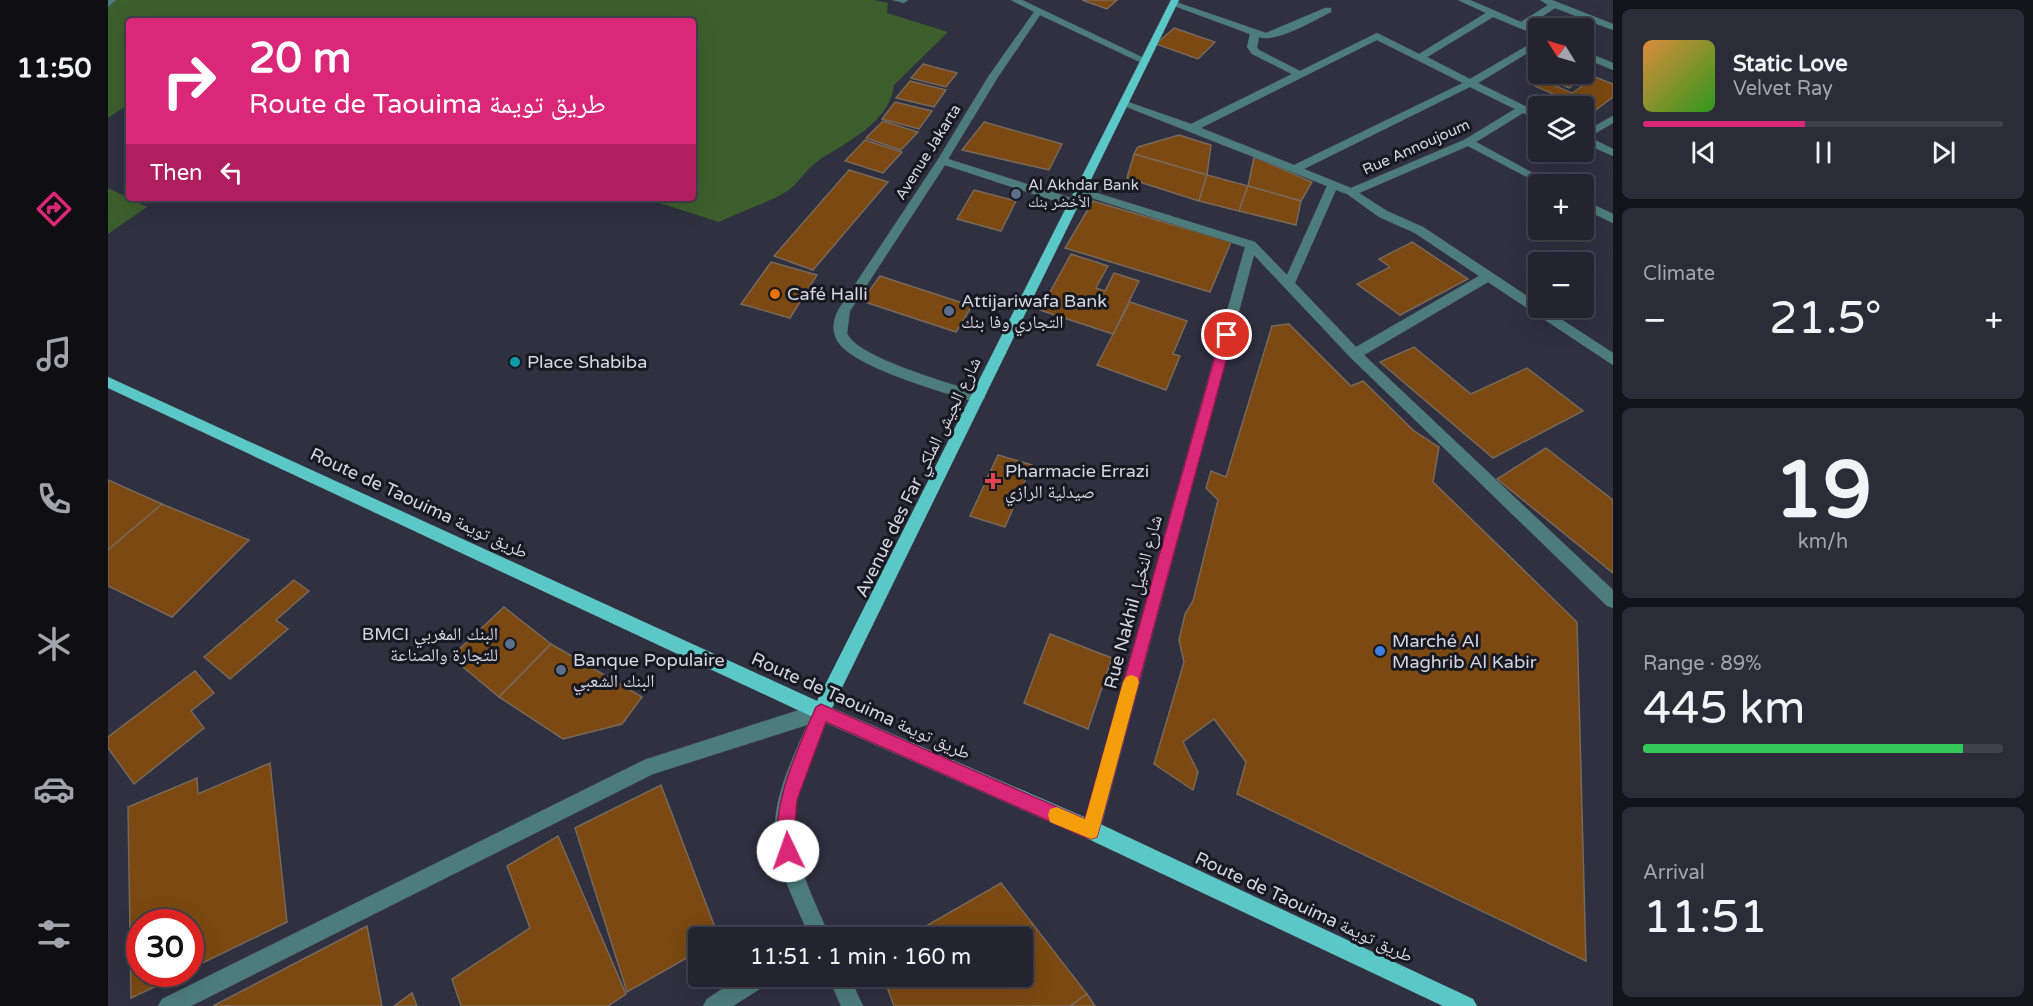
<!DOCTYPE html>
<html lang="en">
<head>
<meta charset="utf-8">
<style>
	body { margin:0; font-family:"Varela Round","Noto Naskh Arabic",sans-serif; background:#2b2c38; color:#f1f3f6; height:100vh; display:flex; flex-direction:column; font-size:22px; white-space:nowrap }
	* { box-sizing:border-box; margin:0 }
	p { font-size:20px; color:#a3a4ab }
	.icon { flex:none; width:33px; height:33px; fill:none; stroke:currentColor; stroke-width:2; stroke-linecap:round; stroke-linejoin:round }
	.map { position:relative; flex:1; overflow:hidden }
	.details { display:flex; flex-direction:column; gap:9px; padding:9px; background:#13141a; width:420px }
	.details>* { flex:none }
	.guide { position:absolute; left:18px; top:18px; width:570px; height:183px; border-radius:6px; box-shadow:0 6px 24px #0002,0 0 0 2px #40414c; background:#db2777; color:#fff; overflow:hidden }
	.needle { width:39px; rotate:307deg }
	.tools { position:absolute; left:1420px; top:18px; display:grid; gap:12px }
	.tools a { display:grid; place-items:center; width:66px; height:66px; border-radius:6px; background:#232430; box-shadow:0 6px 24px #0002,0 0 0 2px #40414c; font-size:30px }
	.speed { position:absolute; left:18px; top:909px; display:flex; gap:12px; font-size:30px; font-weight:700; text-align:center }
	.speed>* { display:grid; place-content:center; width:78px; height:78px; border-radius:50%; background:#232430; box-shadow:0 6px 24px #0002,0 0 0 2px #40414c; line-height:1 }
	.speed .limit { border:9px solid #d22; background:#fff; color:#111 }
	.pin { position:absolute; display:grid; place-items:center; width:51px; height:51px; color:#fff; margin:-26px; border:3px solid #fff; border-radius:50%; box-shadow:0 2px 6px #0007 }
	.me { position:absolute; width:66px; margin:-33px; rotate:357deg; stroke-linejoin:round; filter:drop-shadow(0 0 4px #0008) }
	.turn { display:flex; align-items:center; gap:21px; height:126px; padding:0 24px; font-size:27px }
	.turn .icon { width:78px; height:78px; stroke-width:2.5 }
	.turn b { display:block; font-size:42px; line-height:51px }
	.then { display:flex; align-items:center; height:57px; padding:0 24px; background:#0003; gap:12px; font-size:22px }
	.big { font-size:45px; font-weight:600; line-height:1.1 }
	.details .widget { flex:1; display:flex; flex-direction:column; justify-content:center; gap:9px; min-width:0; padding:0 21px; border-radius:9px; background:#2b2c38 }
	.details .dial { align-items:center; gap:0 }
	.dial b { font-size:78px; line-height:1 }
	.song { display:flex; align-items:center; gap:18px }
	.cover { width:72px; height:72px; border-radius:9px; background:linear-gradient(135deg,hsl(30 70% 55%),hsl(110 70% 35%)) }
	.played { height:6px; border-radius:3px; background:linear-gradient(90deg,#db2777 45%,#40414c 45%) }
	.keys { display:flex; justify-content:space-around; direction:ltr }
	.heat { display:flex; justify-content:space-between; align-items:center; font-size:33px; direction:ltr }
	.charge { height:9px; border-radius:4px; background:linear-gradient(90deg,#34c759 89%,#40414c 0) }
	.trip { position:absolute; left:580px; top:927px; width:345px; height:60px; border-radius:6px; background:#232430; box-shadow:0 6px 24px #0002,0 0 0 2px #40414c; font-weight:600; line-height:60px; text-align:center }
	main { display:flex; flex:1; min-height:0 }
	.tab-bar { display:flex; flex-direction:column; width:108px; justify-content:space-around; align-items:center; background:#0e0e13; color:#a3a4ab }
	.tab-bar .icon { width:42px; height:42px }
	.tab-bar .active { color:#db2777 }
	.tab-bar b { font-size:27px; color:#f1f3f6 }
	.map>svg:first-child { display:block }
</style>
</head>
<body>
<main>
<nav class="tab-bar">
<b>11:50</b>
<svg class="icon active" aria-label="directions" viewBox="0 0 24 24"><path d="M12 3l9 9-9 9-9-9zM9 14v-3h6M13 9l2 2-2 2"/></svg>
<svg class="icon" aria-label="music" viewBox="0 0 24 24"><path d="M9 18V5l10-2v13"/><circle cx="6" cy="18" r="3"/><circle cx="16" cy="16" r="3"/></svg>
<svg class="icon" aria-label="phone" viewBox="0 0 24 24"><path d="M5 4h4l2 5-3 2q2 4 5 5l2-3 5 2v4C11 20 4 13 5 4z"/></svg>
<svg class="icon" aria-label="climate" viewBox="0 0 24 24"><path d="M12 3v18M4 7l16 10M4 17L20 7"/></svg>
<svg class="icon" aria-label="car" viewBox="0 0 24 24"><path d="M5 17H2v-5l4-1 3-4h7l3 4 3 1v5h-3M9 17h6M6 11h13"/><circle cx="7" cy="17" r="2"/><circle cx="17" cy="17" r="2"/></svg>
<svg class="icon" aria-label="filters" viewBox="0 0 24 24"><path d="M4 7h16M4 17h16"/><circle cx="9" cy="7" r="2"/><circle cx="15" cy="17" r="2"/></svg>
</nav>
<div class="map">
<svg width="1505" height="1006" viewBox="0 0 1505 1006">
	<rect width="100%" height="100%" fill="#2f3040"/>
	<g fill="#3c5e2c">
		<path d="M0,0H766L780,3L779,13L840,32L786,85C782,122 739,142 711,160C698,169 690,184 678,192C657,204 632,212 611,222L536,198H585V21H21V104L0,118Z"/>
		<polygon points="0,188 39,207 0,234"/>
	</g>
	<g fill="#7b4911" stroke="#78685a" stroke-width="1.5">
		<polygon points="974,0 1009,0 999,9"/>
		<polygon points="1066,28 1107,42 1090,59 1048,44"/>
		<polygon points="815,64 849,73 838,87 803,78"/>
		<polygon points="1476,71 1482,73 1461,88 1430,75 1476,74"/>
		<polygon points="1487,77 1505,84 1505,97 1485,112 1427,86 1436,81 1464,93"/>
		<polygon points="802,81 838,90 826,107 788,98"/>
		<polygon points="787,102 824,111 811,129 774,119"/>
		<polygon points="775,121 810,132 793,150 758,138"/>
		<polygon points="876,122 954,144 941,170 854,150"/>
		<polygon points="1071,135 1103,145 1099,175 1026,154 1030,147"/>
		<polygon points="757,140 794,152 775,173 737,161"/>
		<polygon points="1026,154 1099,175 1091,201 1019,178"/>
		<polygon points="1146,157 1204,182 1193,201 1140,186"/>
		<polygon points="741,170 780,182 705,270 666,256"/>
		<polygon points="1099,175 1140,186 1131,211 1091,201"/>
		<polygon points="1140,186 1193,201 1188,225 1131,211"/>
		<polygon points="866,190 908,201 893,231 849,219"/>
		<polygon points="985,201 1123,242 1102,292 957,248"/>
		<polygon points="1304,242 1360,279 1292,315 1249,284 1282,267 1271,259"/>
		<polygon points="963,254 1000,266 988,288 997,291 1006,273 1031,281 1005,334 932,310"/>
		<polygon points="663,262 709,275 682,318 633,304"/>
		<polygon points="772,276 864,306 848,332 754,301"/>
		<polygon points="1022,302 1079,321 1065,354 1072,356 1058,390 989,365"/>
		<polygon points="1181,324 1243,386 1255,381 1306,431 1331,447 1325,482 1469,622 1478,961 1129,794 1138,762 1106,719 1075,742 1090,772 1085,790 1046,764 1076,662 1071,640 1077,614 1085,601 1110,500 1098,488 1103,471 1118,477 1164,326"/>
		<polygon points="1306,347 1363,394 1419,368 1475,411 1385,458 1272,362"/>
		<polygon points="1438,448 1505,500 1505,573 1389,479"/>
		<polygon points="890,455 924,465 897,527 862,516"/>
		<polygon points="0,480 54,504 0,550"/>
		<polygon points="54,504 141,540 64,617 0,586 0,550"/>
		<polygon points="186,580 201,591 168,620 180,629 122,679 96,657"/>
		<polygon points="396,607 443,644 391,697 343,657"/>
		<polygon points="942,634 1004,658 980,729 916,703"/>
		<polygon points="443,644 534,697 514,724 455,739 391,697"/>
		<polygon points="87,671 106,693 83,711 96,728 26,784 0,748 0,737"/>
		<polygon points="162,763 179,922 82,969 82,922 32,922 32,974 74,974 23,998 20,807 89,778 90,794"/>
		<polygon points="553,785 611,938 591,938 591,951 519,992 467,828"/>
		<polygon points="450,836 518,994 500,1006 353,1006 344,979 422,928 399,866"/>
		<polygon points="893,883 979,994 962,1006 786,1006 775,976 915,976 915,938 797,938"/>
		<polygon points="259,926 274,1006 105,1006"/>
		<polygon points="304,993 309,1006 286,1006"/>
		<polygon points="979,994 987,1006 962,1006"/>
	</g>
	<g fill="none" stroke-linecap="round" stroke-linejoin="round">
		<defs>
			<g id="minor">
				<polygon points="0,0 8,0 0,7"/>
				<polygon points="785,0 800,0 796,3"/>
				<path d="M903,0H914L1042,61L1034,63L932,15L890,77L840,159L970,200L972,203L966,207L962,206L837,165L742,311L739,333C748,358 848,385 875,394L877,398L870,403C838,393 747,368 730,342C723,331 725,318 732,307L829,161L880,77L926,12Z"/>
				<path d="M1350,0H1362L1413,22L1440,5L1432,0H1444L1505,24V30L1447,8L1421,25L1431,30V36L1385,17L1319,57L1362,79L1431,39V46L1370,83L1431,113V120L1415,113L1368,142L1445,184H1432L1360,146L1251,193L1279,211L1315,227L1431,304V308H1436L1505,353V365L1380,282L1256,355L1505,590V608L1499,606L1242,357L1146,255L992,830L990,837L983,839L976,837L974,830L1137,247L968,193L966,191L972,188L976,189L1147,242L1179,275L1219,186L1011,104L1020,102L1083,124L1184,74L1144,54L1139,47L1142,34L1061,4L1068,2L1158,33L1217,8H1223V12C1206,20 1169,43 1151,37L1149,47L1151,50L1192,71L1269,33L1311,54L1378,13ZM1269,40L1355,83L1186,165L1093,128ZM1362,87L1407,109L1356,140L1243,188L1196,169ZM1228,190L1239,194L1271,217L1307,233L1371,276L1248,347L1187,283Z"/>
				<polygon points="1476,51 1505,63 1505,70 1476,58"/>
				<polygon points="1505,116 1505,123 1481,137 1505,149 1505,156 1476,143 1476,132"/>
				<polygon points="1476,200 1505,214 1505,223 1476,209"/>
				<path d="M713,703L719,706L722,712C707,751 683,793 687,837C690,872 709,905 722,938H702C689,905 670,872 667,836C665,797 684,760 699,725L545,774L83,1006H50L54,999L536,760Z"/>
				<polygon points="634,976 664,976 661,983 625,1006 595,1006 599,999"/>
				<polygon points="720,976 741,976 755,1006 733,1006"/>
			</g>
			<polygon id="major" points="1063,0 1071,0 724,708 990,823 1365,999 1369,1006 1335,1006 976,837 707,718 0,388 0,377 709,701"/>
		</defs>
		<use href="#minor" stroke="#4a4b5a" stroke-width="1"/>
		<use href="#major" stroke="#4a4b5a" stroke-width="1"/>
		<use href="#minor" fill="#4c7d7c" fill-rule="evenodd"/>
		<use href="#major" fill="#59c8c7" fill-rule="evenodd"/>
	</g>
	<path fill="#db2777" stroke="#8e194d" stroke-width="1.5" d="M1119,331L1125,335L989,837L983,839L977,837L718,722L689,800L686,836L689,851L686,857L680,860L674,857C657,816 691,746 708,707L713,704L977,819L1113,335Z"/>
	<polygon fill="#f59e0b" points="1023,675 1029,677 1031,682 991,830 989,837 983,839 942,822 940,815 942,809 949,807 977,819 1015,682 1018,677"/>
	<g fill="#5c6f8a" stroke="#181920" stroke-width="2">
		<circle cx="908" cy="194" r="6"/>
		<circle cx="841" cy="311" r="6"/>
		<circle cx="402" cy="644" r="6"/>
		<circle cx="453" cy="670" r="6"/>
	</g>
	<circle fill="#e8710a" stroke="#181920" stroke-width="2" cx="667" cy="294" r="6"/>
	<circle fill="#0f9aa8" stroke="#181920" stroke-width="2" cx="407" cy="362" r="6"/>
	<path fill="#e0444e" stroke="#181920" stroke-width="2" d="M882 472h6v6h6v6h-6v6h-6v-6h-6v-6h6z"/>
	<circle fill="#3f7fe0" stroke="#181920" stroke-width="2" cx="1272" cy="651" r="6"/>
	<g text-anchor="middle" stroke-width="6" stroke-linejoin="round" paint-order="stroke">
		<g font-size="15" fill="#d5d6e1" stroke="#181920">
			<text transform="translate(1308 147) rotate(-24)" y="5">Rue Annoujoum</text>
			<text transform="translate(820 152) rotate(-58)" y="5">Avenue Jakarta</text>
		</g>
		<g font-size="15" fill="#d5d6e1" stroke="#181920" text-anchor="start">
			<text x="920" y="190">Al Akhdar Bank<tspan x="920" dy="17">الأخضر بنك</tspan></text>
		</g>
		<g font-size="18" fill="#d5d6e1" stroke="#181920" text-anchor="start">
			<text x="679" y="300">Café Halli</text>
			<text x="853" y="307">Attijariwafa Bank<tspan x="853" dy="21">التجاري وفا بنك</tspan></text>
			<text x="419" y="368">Place Shabiba</text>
			<text x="897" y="477">Pharmacie Errazi<tspan x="897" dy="21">صيدلية الرازي</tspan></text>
			<text x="390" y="640" text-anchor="end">BMCI البنك المغربي<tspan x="390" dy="21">للتجارة والصناعة</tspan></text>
			<text x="1284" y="647">Marché Al<tspan x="1284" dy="21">Maghrib Al Kabir</tspan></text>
			<text x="465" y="666">Banque Populaire<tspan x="465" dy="21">البنك الشعبي</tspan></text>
		</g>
		<g font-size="18" fill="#d5d6e1" stroke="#181920">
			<text transform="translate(810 477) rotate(-64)" y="6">Avenue des Far شارع الجيش الملكي</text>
			<text transform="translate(311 503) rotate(25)" y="6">Route de Taouima طريق تويمة</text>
			<text transform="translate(1025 602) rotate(-75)" y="6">Rue Nakhil شارع النخيل</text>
			<text transform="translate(753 706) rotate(24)" y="6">Route de Taouima طريق تويمة</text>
			<text transform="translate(1196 907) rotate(25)" y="6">Route de Taouima طريق تويمة</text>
		</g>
	</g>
</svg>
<div class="tools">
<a><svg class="needle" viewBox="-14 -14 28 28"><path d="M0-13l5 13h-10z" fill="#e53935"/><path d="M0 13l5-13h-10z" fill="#a3a4ab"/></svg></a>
<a><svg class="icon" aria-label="layers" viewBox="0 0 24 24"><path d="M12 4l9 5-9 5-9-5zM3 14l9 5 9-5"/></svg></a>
<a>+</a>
<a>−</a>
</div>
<div class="speed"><div class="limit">30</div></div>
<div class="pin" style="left:1119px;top:335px;background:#d93025"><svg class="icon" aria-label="arrive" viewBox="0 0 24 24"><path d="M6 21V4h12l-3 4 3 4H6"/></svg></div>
<svg class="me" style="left:680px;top:851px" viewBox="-20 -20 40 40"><circle r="19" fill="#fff"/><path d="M0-13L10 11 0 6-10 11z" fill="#db2777"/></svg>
<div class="trip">11:51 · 1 min · 160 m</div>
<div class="guide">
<div class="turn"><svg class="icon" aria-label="right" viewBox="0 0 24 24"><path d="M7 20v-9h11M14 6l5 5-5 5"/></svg><div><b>20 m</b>Route de Taouima طريق تويمة</div></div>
<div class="then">Then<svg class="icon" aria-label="left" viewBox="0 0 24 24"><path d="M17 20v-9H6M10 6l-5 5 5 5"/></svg></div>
</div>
</div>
<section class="details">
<div class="widget">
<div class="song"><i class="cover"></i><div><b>Static Love</b><p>Velvet Ray</p></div></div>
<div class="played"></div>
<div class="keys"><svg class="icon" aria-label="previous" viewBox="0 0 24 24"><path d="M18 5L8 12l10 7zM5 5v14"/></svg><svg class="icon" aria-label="pause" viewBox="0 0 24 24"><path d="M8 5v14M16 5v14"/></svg><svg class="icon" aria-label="next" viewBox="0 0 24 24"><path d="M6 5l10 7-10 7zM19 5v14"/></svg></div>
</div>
<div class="widget"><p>Climate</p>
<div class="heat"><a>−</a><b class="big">21.5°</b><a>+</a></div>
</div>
<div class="widget dial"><b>19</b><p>km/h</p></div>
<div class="widget"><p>Range · 89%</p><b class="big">445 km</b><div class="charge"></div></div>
<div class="widget"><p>Arrival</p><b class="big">11:51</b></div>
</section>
</main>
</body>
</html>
